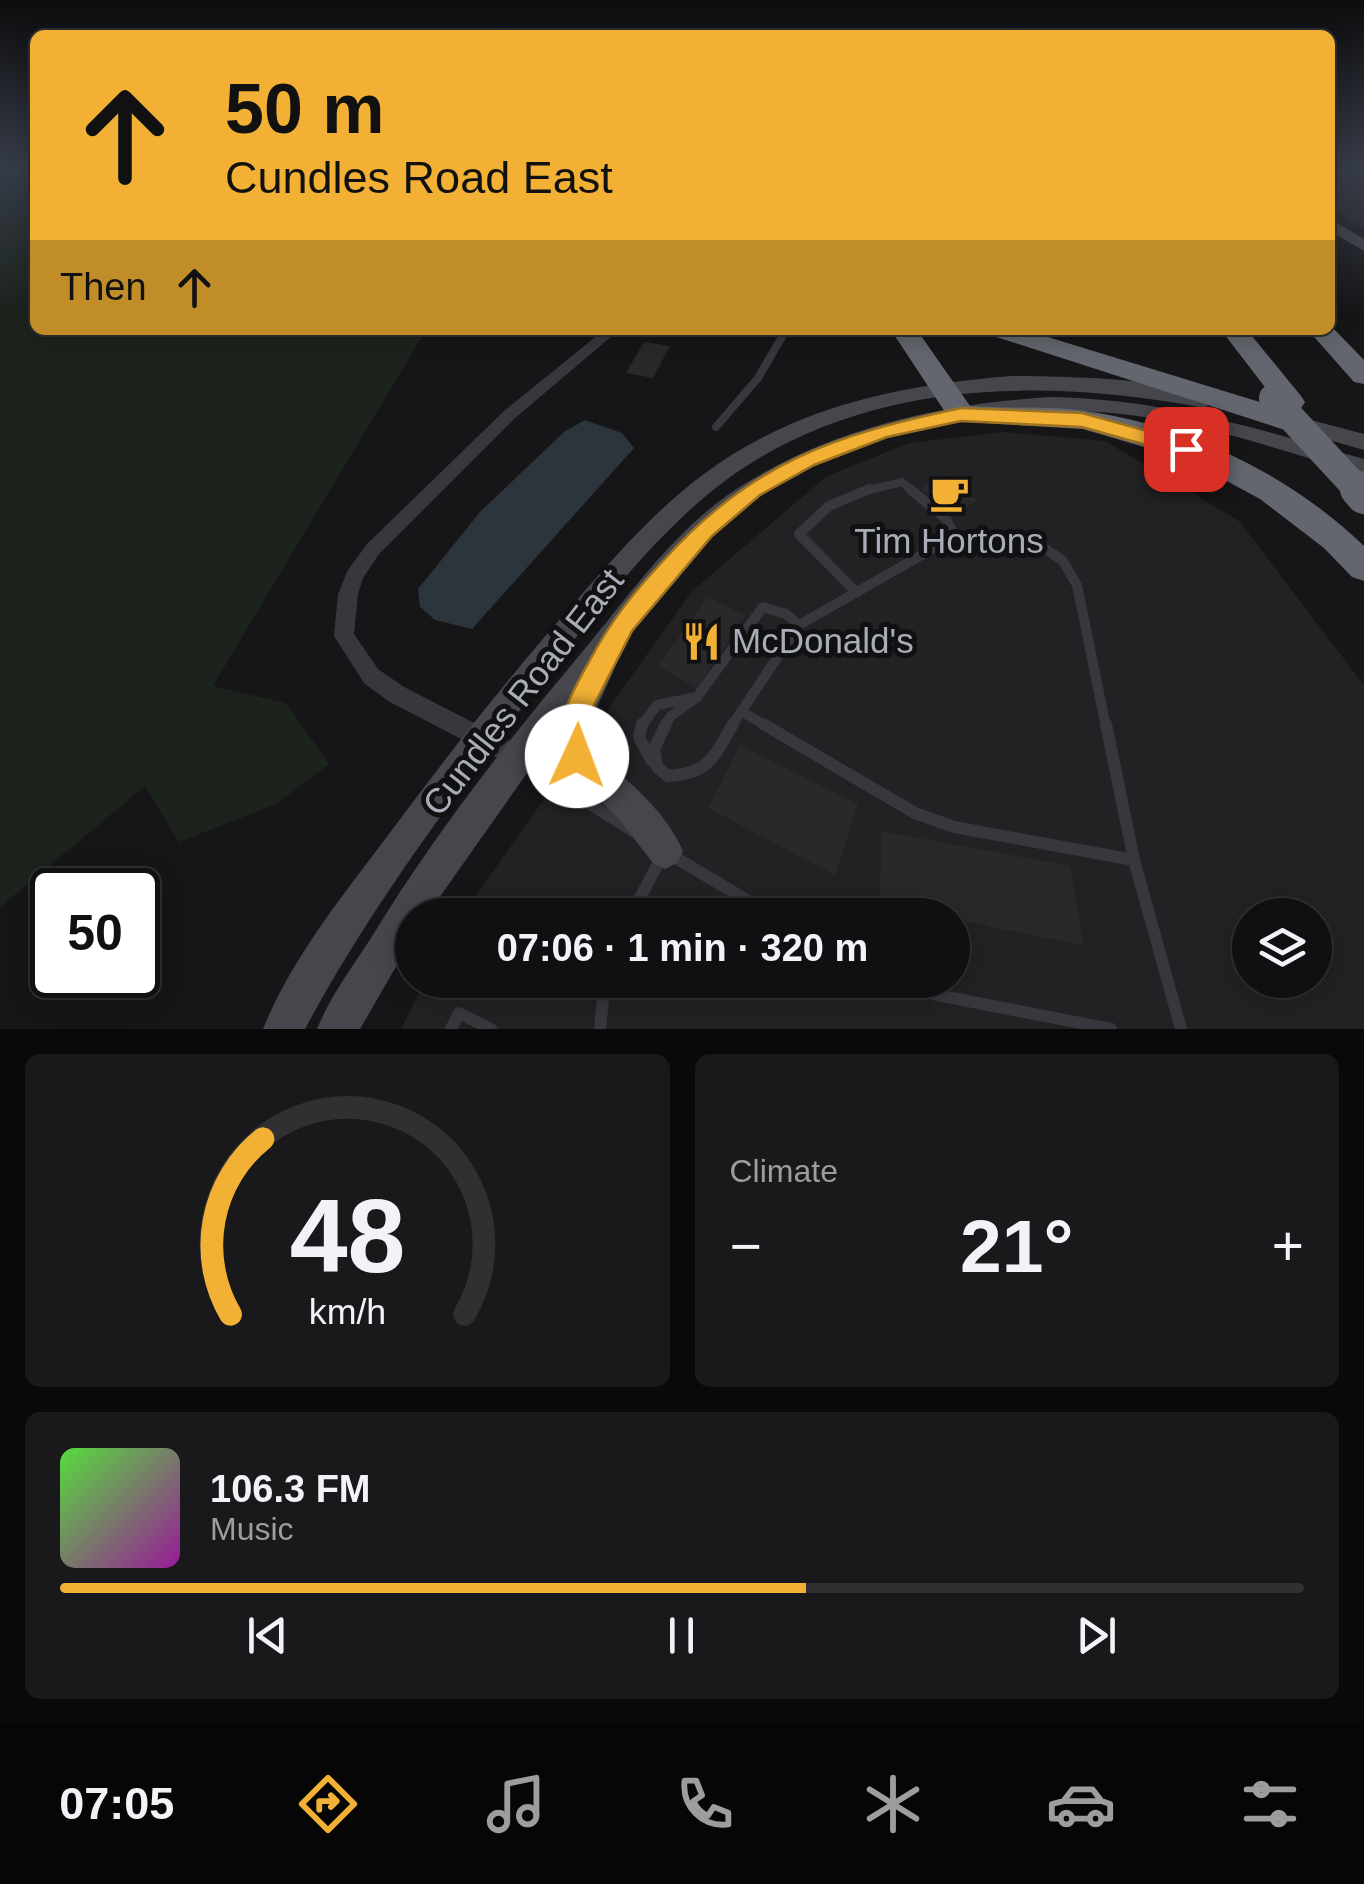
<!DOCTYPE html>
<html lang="en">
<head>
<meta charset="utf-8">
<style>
	body { margin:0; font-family:Arial,sans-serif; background:#19191b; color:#f1f3f6; height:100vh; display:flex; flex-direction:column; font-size:38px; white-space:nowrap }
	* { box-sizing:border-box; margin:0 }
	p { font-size:32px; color:#9c9d9f }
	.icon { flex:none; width:55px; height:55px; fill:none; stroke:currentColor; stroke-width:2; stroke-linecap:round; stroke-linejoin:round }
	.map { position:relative; height:1029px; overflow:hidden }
	.drawer { display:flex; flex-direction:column; gap:25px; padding:25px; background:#09090a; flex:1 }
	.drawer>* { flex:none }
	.top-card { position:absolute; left:30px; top:30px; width:1305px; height:305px; border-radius:15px; box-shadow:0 5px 25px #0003,0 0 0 2px #303032; background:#f2b134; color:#111; overflow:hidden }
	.fabs { position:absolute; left:1232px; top:898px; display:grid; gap:20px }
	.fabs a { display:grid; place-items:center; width:100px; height:100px; border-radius:50%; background:#101012; box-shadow:0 5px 25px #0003,0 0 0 2px #303032; font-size:50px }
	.speed { position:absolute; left:30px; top:868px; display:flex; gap:20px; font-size:50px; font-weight:700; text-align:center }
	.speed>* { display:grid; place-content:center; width:130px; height:130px; border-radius:50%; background:#101012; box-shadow:0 5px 25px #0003,0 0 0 2px #303032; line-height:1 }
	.speed .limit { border:5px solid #111; border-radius:15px; background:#fff; color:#111 }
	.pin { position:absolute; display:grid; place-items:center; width:85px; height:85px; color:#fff; margin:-42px; border-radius:20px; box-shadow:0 5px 15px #0006 }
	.me { position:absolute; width:110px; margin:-55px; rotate:2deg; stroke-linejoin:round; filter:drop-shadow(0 0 8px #0008) }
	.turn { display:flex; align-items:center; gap:35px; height:210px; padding:0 30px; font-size:45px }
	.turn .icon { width:130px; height:130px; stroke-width:2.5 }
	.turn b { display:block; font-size:70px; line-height:85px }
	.then { display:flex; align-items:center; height:95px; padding:0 30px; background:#0003; gap:20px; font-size:38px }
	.big { font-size:75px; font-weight:800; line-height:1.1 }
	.drawer .tile { flex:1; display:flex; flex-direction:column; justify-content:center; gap:15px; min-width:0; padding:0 35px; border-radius:15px; background:#19191b }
	.drawer .dial { align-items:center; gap:0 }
	.dial svg { height:260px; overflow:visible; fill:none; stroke:#303032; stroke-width:7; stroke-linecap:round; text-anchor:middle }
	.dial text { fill:#f1f3f6; stroke:none }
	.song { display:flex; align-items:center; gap:30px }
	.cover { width:120px; height:120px; border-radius:15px; background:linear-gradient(135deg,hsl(110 70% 55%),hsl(300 70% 35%)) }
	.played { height:10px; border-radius:5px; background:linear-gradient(90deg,#f2b134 60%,#303032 60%) }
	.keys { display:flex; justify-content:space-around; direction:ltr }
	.heat { display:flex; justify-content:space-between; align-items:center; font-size:55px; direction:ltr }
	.drawer .tiles { flex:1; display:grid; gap:25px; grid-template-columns:1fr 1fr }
	.tile:last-child { grid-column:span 2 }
	.trip { position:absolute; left:395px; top:898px; width:575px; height:100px; border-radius:50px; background:#101012; box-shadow:0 5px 25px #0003,0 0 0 2px #303032; font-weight:800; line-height:100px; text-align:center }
	.tabs { display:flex; height:160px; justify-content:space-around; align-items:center; background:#060607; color:#9c9d9f }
	.tabs .icon { width:70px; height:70px }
	.tabs .current { color:#f2b134 }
	.tabs b { font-size:45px; color:#f1f3f6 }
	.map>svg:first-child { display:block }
</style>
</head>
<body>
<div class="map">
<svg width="1364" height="1029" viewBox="0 0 1364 1029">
	<rect width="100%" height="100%" fill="#161618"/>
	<g fill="#222225" fill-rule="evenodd">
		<polygon points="1330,168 1364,168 1364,229 1330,208"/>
		<path d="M1003,432L1105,441L1239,521L1364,685V1029H401L425,980H952V915H462L692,591L827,476L909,443ZM1250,915H1315V980H1250Z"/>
	</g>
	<polygon fill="#1c231d" points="0,168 35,168 35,330 426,330 213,686 286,703 329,764 276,804 179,842 145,786 0,907"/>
	<polygon fill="#2c353c" points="585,420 622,433 634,448 472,629 435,620 420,607 418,589 480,512 564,432"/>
	<g fill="#29292c">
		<polygon points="644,342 670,346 653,378 626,373"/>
		<polygon points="945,474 978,500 952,515 920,488"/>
		<polygon points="708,597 745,615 697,688 658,666"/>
		<polygon points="740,745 858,804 835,875 708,808"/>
		<polygon points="881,831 1070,866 1083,945 952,919 952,915 880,905"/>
		<polygon points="509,899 543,915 501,915"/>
	</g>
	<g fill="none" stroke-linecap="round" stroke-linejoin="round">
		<g stroke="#37383d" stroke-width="8">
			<polyline points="716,427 758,378 786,330"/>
			<polyline points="861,492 902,482 913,492"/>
		</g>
		<g stroke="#37383d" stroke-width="10">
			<polyline points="910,489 946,519 955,536"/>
			<polyline points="857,593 799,534 829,506 869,489"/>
			<polyline points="741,711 768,727"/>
			<polyline points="641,727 657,705 697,697"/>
			<polyline points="665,727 670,717 697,697 763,607 786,614 799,625"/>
			<polyline points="731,727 799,625 955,536 1041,546 1063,561 1077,585 1106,727"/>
		</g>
		<g stroke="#37383d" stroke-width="12">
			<polyline points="642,724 639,738 652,761"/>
			<polyline points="763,724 915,813 954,827 1134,860"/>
			<polyline points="1106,724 1134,860 1181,1029"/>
			<path d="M654,747L657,767L668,776C710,773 713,758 733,724"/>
			<polyline points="652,753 666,724"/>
			<polyline points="524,762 633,831"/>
			<polyline points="671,855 772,915"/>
			<polyline points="631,915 662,856"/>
			<polyline points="892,980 937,995 1111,1029"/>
			<polyline points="451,1029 459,1013 491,1029"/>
			<polyline points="600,1029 605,980"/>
		</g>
		<polygon fill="#37383d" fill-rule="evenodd" points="604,330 619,330 514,419 379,554 363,578 358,594 354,634 378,669 404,687 525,749 528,757 525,765 517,768 388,701 364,683 334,636 338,594 348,570 367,544 504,411"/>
		<g fill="#45474d" fill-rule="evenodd">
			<polygon points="1330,219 1364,239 1364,251 1330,231"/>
			<path d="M1012,376C1049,376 1193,378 1215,401L1204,408C1032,375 839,380 700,501C630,562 573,642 517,714C441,813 364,919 305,1029H263C293,955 348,889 395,826C453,748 512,673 576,601C630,539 682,480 756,441C835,398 924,383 1012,376Z"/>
			<path d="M1049,397C1159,398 1259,429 1364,459V475C1296,455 1228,431 1158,419C1018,395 851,422 738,513C686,555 649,611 609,663L613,672L589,725L592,749C625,779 665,809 683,851L677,863L665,869L653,863L618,818L566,768L558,729L427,915H412V939L360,1029H317C330,997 352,967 371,938C433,836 506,743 583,651C632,592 678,524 746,483C837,427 943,404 1049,397Z"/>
			<polygon points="1292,415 1364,434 1364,450 1284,427 1281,422 1284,417"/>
		</g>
		<g fill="#63666e" fill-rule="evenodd">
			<polygon points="1330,325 1364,360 1364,384 1354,382 1308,330 1330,330"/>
			<path d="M891,330H917L970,406C1006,409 1042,406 1077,410C1183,423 1287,472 1364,546V581L1352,577L1324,548L1260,499L1188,460L1083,429L951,421Z"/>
			<polygon points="986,330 1025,330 1305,416 1309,423 1305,430 1285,430 990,335"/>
			<polygon points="1221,330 1247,330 1301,396 1305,402 1301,408 1281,408"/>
		</g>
		<polyline stroke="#63666e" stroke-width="28" points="1273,398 1360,492"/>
		<polyline stroke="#63666e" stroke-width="36" points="1358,489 1364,496"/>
	</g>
	<linearGradient id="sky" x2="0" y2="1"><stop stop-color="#0c0c0d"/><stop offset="0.54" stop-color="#363c48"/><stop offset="1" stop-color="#363c48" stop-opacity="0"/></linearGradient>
	<rect width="1364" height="312" fill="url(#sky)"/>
	<path fill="#f2b134" stroke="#9d7322" stroke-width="2.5" d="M961,408L1082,413L1194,444L1197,449L1186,456L1082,427L961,421L887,437L814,465L760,495L712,536L632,631L593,707L588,726L592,756L588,766L577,771L567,766C550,727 571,694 590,660C610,622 633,593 662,562C751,462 834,435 961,408Z"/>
	<defs>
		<symbol id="cafe-bare" viewBox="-9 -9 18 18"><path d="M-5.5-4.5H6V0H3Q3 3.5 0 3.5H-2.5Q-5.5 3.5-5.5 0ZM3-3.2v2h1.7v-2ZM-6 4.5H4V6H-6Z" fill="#f2b134" stroke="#111113" stroke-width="2.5" paint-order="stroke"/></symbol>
		<symbol id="restaurant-bare" viewBox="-9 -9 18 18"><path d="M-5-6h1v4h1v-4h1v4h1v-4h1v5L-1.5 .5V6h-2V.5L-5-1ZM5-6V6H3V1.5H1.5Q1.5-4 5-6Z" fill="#f2b134" stroke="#111113" stroke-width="2.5" paint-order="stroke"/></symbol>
	</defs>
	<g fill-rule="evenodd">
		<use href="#cafe-bare" x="922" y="466" width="55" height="55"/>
		<use href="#restaurant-bare" x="674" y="614" width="55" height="55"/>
	</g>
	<g text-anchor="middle" stroke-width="10" stroke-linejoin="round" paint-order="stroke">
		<g font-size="35" fill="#a8adb8" stroke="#111113">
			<text x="949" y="553">Tim Hortons</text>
			<text x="732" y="653" text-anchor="start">McDonald's</text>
		</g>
		<g font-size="35" fill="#a8adb8" stroke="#111113">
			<text transform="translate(523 692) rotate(-52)" y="12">Cundles Road East</text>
		</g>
	</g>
</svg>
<div class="fabs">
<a><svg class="icon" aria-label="layers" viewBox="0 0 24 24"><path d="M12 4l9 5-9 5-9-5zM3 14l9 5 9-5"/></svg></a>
</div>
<div class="speed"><div class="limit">50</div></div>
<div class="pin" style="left:1186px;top:449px;background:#d93025"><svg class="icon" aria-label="arrive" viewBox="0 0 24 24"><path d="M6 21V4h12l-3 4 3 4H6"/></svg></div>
<svg class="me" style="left:577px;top:756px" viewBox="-20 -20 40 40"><circle r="19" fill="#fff"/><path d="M0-13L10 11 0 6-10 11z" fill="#f2b134"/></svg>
<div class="trip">07:06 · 1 min · 320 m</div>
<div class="top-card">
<div class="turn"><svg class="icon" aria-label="ahead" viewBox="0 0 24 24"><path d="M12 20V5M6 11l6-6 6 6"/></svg><div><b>50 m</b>Cundles Road East</div></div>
<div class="then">Then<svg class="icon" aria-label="ahead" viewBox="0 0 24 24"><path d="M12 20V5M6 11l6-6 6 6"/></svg></div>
</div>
</div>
<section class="drawer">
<div class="tiles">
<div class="tile dial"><svg viewBox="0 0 100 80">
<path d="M14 69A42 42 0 1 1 86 69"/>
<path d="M14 69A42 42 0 0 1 24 15" stroke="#f2b134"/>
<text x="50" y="56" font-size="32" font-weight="700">48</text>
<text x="50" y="72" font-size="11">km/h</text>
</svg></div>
<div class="tile"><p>Climate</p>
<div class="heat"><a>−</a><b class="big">21°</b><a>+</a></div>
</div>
<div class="tile">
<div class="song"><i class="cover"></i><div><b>106.3 FM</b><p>Music</p></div></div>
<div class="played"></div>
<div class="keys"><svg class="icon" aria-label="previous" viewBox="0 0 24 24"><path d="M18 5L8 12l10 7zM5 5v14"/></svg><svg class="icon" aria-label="pause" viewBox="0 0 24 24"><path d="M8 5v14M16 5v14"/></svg><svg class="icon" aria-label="next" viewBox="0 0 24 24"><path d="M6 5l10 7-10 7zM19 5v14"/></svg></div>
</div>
</div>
</section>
<nav class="tabs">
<b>07:05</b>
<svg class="icon current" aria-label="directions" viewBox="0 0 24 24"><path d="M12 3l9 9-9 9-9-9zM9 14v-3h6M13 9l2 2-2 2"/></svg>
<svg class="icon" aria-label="music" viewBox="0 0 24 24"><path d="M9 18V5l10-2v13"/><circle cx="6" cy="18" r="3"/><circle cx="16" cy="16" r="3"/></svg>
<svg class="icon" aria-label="phone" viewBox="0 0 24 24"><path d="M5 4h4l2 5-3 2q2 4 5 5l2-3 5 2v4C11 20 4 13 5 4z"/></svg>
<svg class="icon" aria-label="climate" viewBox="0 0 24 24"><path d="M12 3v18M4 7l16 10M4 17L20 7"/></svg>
<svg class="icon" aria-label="car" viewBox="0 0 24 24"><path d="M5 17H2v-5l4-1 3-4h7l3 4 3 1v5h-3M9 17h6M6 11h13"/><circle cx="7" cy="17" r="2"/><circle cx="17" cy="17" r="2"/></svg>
<svg class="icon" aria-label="filters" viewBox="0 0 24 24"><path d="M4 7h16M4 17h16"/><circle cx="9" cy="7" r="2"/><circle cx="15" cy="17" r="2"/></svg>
</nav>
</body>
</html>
